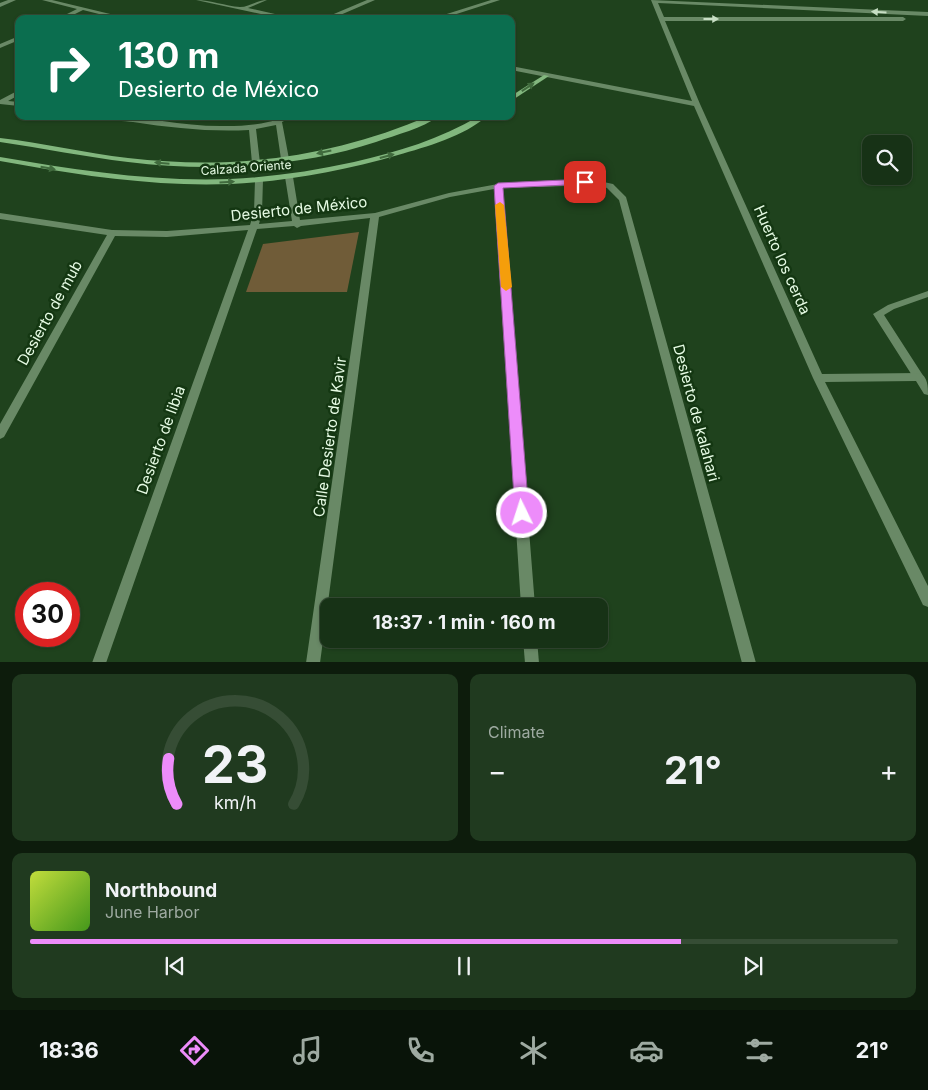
<!DOCTYPE html>
<html lang="en">
<head>
<meta charset="utf-8">
<style>
	body { margin:0; font-family:Inter,sans-serif; background:#203a1f; color:#f1f3f6; height:100vh; display:flex; flex-direction:column; font-size:19px; white-space:nowrap }
	* { box-sizing:border-box; margin:0 }
	p { font-size:16px; color:#9eaaa1 }
	.icon { flex:none; width:28px; height:28px; fill:none; stroke:currentColor; stroke-width:2; stroke-linecap:round; stroke-linejoin:round }
	.map { position:relative; height:662px; overflow:hidden }
	.sheet { display:flex; flex-direction:column; gap:12px; padding:12px; background:#0d1c0c; flex:1 }
	.sheet>* { flex:none }
	.banner { position:absolute; left:15px; top:15px; width:500px; height:105px; border-radius:10px; box-shadow:0 1px 4px #0004,0 0 0 1px #364d35; background:#0b6e4f; color:#fff; overflow:hidden }
	.buttons { position:absolute; left:862px; top:135px; display:grid; gap:10px }
	.buttons a { display:grid; place-items:center; width:50px; height:50px; border-radius:10px; background:#173216; box-shadow:0 1px 4px #0004,0 0 0 1px #364d35; font-size:25px }
	.speed { position:absolute; left:15px; top:582px; display:flex; gap:10px; font-size:25px; font-weight:700; text-align:center }
	.speed>* { display:grid; place-content:center; width:65px; height:65px; border-radius:50%; background:#173216; box-shadow:0 1px 4px #0004,0 0 0 1px #364d35; line-height:1 }
	.speed .limit { border:8px solid #d22; background:#fff; color:#111 }
	.pin { position:absolute; display:grid; place-items:center; width:42px; height:42px; color:#fff; margin:-21px; border-radius:10px; box-shadow:0 2px 8px #0006 }
	.me { position:absolute; width:55px; margin:-28px; rotate:356deg; stroke-linejoin:round; filter:drop-shadow(0 0 4px #0008) }
	.turn { display:flex; align-items:center; gap:18px; height:105px; padding:0 20px; font-size:22px }
	.turn .icon { width:65px; height:65px; stroke-width:2.5 }
	.turn b { display:block; font-size:35px; line-height:42px }
	.big { font-size:38px; font-weight:700; line-height:1.1 }
	.sheet .tile { flex:1; display:flex; flex-direction:column; justify-content:center; gap:8px; min-width:0; padding:0 18px; border-radius:10px; background:#203a1f }
	.sheet .dial { align-items:center; gap:0 }
	.dial svg { height:130px; overflow:visible; fill:none; stroke:#364d35; stroke-width:7; stroke-linecap:round; text-anchor:middle }
	.dial text { fill:#f1f3f6; stroke:none }
	.song { display:flex; align-items:center; gap:15px }
	.cover { width:60px; height:60px; border-radius:8px; background:linear-gradient(135deg,hsl(70 70% 55%),hsl(100 70% 35%)) }
	.played { height:5px; border-radius:2px; background:linear-gradient(90deg,#ed8cfa 75%,#364d35 75%) }
	.keys { display:flex; justify-content:space-around; direction:ltr }
	.heat { display:flex; justify-content:space-between; align-items:center; font-size:28px; direction:ltr }
	.sheet .tiles { flex:1; display:grid; gap:12px; grid-template-columns:1fr 1fr }
	.tile:last-child { grid-column:span 2 }
	.trip { position:absolute; left:320px; top:598px; width:288px; height:50px; border-radius:10px; background:#173216; box-shadow:0 1px 4px #0004,0 0 0 1px #364d35; font-weight:700; line-height:50px; text-align:center }
	.tabs { display:flex; height:80px; justify-content:space-around; align-items:center; background:#091409; color:#9eaaa1 }
	.tabs .icon { width:35px; height:35px }
	.tabs .current { color:#ed8cfa }
	.tabs b { font-size:22px; color:#f1f3f6 }
	.map>svg:first-child { display:block }
</style>
</head>
<body>
<div class="map">
<svg width="928" height="663" viewBox="0 0 928 663">
	<rect width="100%" height="100%" fill="#1f421d"/>
	<g fill="#705c38">
		<polygon points="152,116 267,116 266,119 179,120"/>
		<polygon points="359,232 347,292 246,292 263,244"/>
	</g>
	<g fill="none" stroke-linecap="round" stroke-linejoin="round">
		<polygon fill="#698966" fill-rule="evenodd" points="928,291 928,297 894,309 884,315 924,377 923,380 915,380 873,314 888,305"/>
		<g fill="#698966" fill-rule="evenodd">
			<polygon points="8,0 16,0 0,7 0,3"/>
			<polygon points="42,0 52,0 131,19 119,19 83,10 65,19 57,19 77,9"/>
			<path d="M196,0C211,0 225,6 240,7C249,7 257,0 267,0L248,8L297,19H284Z"/>
			<polygon points="367,0 375,0 331,19 322,19"/>
			<polygon points="491,0 500,0 441,19 431,19"/>
			<path d="M651,0L928,12V16L658,3L664,17H903L906,19L903,21H665L700,104L822,374L919,373C928,376 928,387 928,395L924,394L916,381L825,382L928,586V607L923,605L813,378L694,106L511,70V66L692,101Z"/>
			<polygon points="19,36 19,40 0,48 0,44"/>
			<polygon points="19,90 19,95 8,101 19,102 19,106 0,104 0,100"/>
			<path d="M104,116C145,116 185,127 226,126C241,126 255,125 268,122C278,120 284,116 294,116L282,122L289,159L288,161H282L281,159L276,125L256,129L260,163L256,165L252,163L249,130C210,132 172,128 133,122C124,121 111,121 104,116Z"/>
			<polygon points="286,175 289,175 293,177 300,220 375,213 449,193 498,184 599,181 613,184 626,197 756,663 742,663 619,200 607,188 599,185 502,188 535,606 521,606 494,189 450,197 379,217 320,663 306,663 370,218 301,226 297,228 294,226 257,229 106,663 92,663 248,230 167,237 115,236 4,437 0,439 0,424 107,235 0,219 0,213 112,230 167,231 250,225 254,212 255,180 259,178 263,180 262,212 259,224 292,221 285,177"/>
			<polygon points="523,639 537,639 539,663 525,663"/>
		</g>
		<g fill="#82b77e" fill-rule="evenodd">
			<polygon points="511,66 515,68 511,71"/>
			<polygon points="544,75 549,76 511,101 511,96"/>
			<path d="M429,116H439C423,128 396,135 376,142C297,168 210,172 128,162C85,157 43,148 0,142V138C43,143 85,153 128,158C235,170 330,158 429,116Z"/>
			<path d="M479,116H487C465,136 426,147 398,155C329,175 256,187 184,184C122,182 61,172 0,161V157C76,170 153,182 230,179C272,177 313,171 354,162C398,152 440,139 479,116Z"/>
		</g>
	</g>
	<defs><path id="oneway-solid" d="M-6-.8H1V-3.2L6.5 0L1 3.2V.8H-6Z" transform="scale(1.25)"/></defs>
	<g fill="#c7dec4">
		<use href="#oneway-solid" transform="translate(879 12) rotate(-177)"/>
		<use href="#oneway-solid" transform="translate(711 19)"/>
	</g>
	<g fill="#406a3d">
		<use href="#oneway-solid" transform="translate(528 87) rotate(-34)"/>
		<use href="#oneway-solid" transform="translate(324 152) rotate(168)"/>
		<use href="#oneway-solid" transform="translate(387 156) rotate(-15)"/>
		<use href="#oneway-solid" transform="translate(162 163) rotate(-175)"/>
		<use href="#oneway-solid" transform="translate(48 168) rotate(10)"/>
		<use href="#oneway-solid" transform="translate(227 182) rotate(-3)"/>
	</g>
	<polygon fill="#ed8cfa" stroke="#9a5ba2" points="585,179 590,182 588,184 503,188 529,513 527,517 522,519 517,517 515,513 494,186 498,183"/>
	<polygon fill="#f59e0b" points="500,202 504,205 512,287 506,291 501,287 495,205"/>
	<g text-anchor="middle" stroke-width="5" stroke-linejoin="round" paint-order="stroke">
		<g font-size="12" fill="#e6fbe4" stroke="#143712">
			<text transform="translate(246 168) rotate(-4)" y="4">Calzada Oriente</text>
		</g>
		<g font-size="15" fill="#e6fbe4" stroke="#143712">
			<text transform="translate(299 209) rotate(-6)" y="5">Desierto de México</text>
			<text transform="translate(782 260) rotate(66)" y="5">Huerto los cerda</text>
			<text transform="translate(50 313) rotate(-61)" y="5">Desierto de mub</text>
			<text transform="translate(696 413) rotate(75)" y="5">Desierto de kalahari</text>
			<text transform="translate(330 437) rotate(-82)" y="5">Calle Desierto de Kavir</text>
			<text transform="translate(161 440) rotate(-70)" y="5">Desierto de libia</text>
		</g>
	</g>
</svg>
<div class="buttons">
<a><svg class="icon" aria-label="search" viewBox="0 0 24 24"><circle cx="10" cy="10" r="6"/><path d="M15 15l6 6"/></svg></a>
</div>
<div class="speed"><div class="limit">30</div></div>
<div class="pin" style="left:585px;top:182px;background:#d93025"><svg class="icon" aria-label="arrive" viewBox="0 0 24 24"><path d="M6 21V4h12l-3 4 3 4H6"/></svg></div>
<svg class="me" style="left:522px;top:513px" viewBox="-20 -20 40 40"><circle r="17" fill="#ed8cfa" stroke="#fff" stroke-width="3"/><path d="M0-11L8 9 0 5-8 9z" fill="#fff"/></svg>
<div class="trip">18:37 · 1 min · 160 m</div>
<div class="banner">
<div class="turn"><svg class="icon" aria-label="right" viewBox="0 0 24 24"><path d="M7 20v-9h11M14 6l5 5-5 5"/></svg><div><b>130 m</b>Desierto de México</div></div>
</div>
</div>
<section class="sheet">
<div class="tiles">
<div class="tile dial"><svg viewBox="0 0 100 80">
<path d="M14 69A42 42 0 1 1 86 69"/>
<path d="M14 69A42 42 0 0 1 9 41" stroke="#ed8cfa"/>
<text x="50" y="56" font-size="32" font-weight="700">23</text>
<text x="50" y="72" font-size="11">km/h</text>
</svg></div>
<div class="tile"><p>Climate</p>
<div class="heat"><a>−</a><b class="big">21°</b><a>+</a></div>
</div>
<div class="tile">
<div class="song"><i class="cover"></i><div><b>Northbound</b><p>June Harbor</p></div></div>
<div class="played"></div>
<div class="keys"><svg class="icon" aria-label="previous" viewBox="0 0 24 24"><path d="M18 5L8 12l10 7zM5 5v14"/></svg><svg class="icon" aria-label="pause" viewBox="0 0 24 24"><path d="M8 5v14M16 5v14"/></svg><svg class="icon" aria-label="next" viewBox="0 0 24 24"><path d="M6 5l10 7-10 7zM19 5v14"/></svg></div>
</div>
</div>
</section>
<nav class="tabs">
<b>18:36</b>
<svg class="icon current" aria-label="directions" viewBox="0 0 24 24"><path d="M12 3l9 9-9 9-9-9zM9 14v-3h6M13 9l2 2-2 2"/></svg>
<svg class="icon" aria-label="music" viewBox="0 0 24 24"><path d="M9 18V5l10-2v13"/><circle cx="6" cy="18" r="3"/><circle cx="16" cy="16" r="3"/></svg>
<svg class="icon" aria-label="phone" viewBox="0 0 24 24"><path d="M5 4h4l2 5-3 2q2 4 5 5l2-3 5 2v4C11 20 4 13 5 4z"/></svg>
<svg class="icon" aria-label="climate" viewBox="0 0 24 24"><path d="M12 3v18M4 7l16 10M4 17L20 7"/></svg>
<svg class="icon" aria-label="car" viewBox="0 0 24 24"><path d="M5 17H2v-5l4-1 3-4h7l3 4 3 1v5h-3M9 17h6M6 11h13"/><circle cx="7" cy="17" r="2"/><circle cx="17" cy="17" r="2"/></svg>
<svg class="icon" aria-label="filters" viewBox="0 0 24 24"><path d="M4 7h16M4 17h16"/><circle cx="9" cy="7" r="2"/><circle cx="15" cy="17" r="2"/></svg>
<b>21°</b>
</nav>
</body>
</html>
